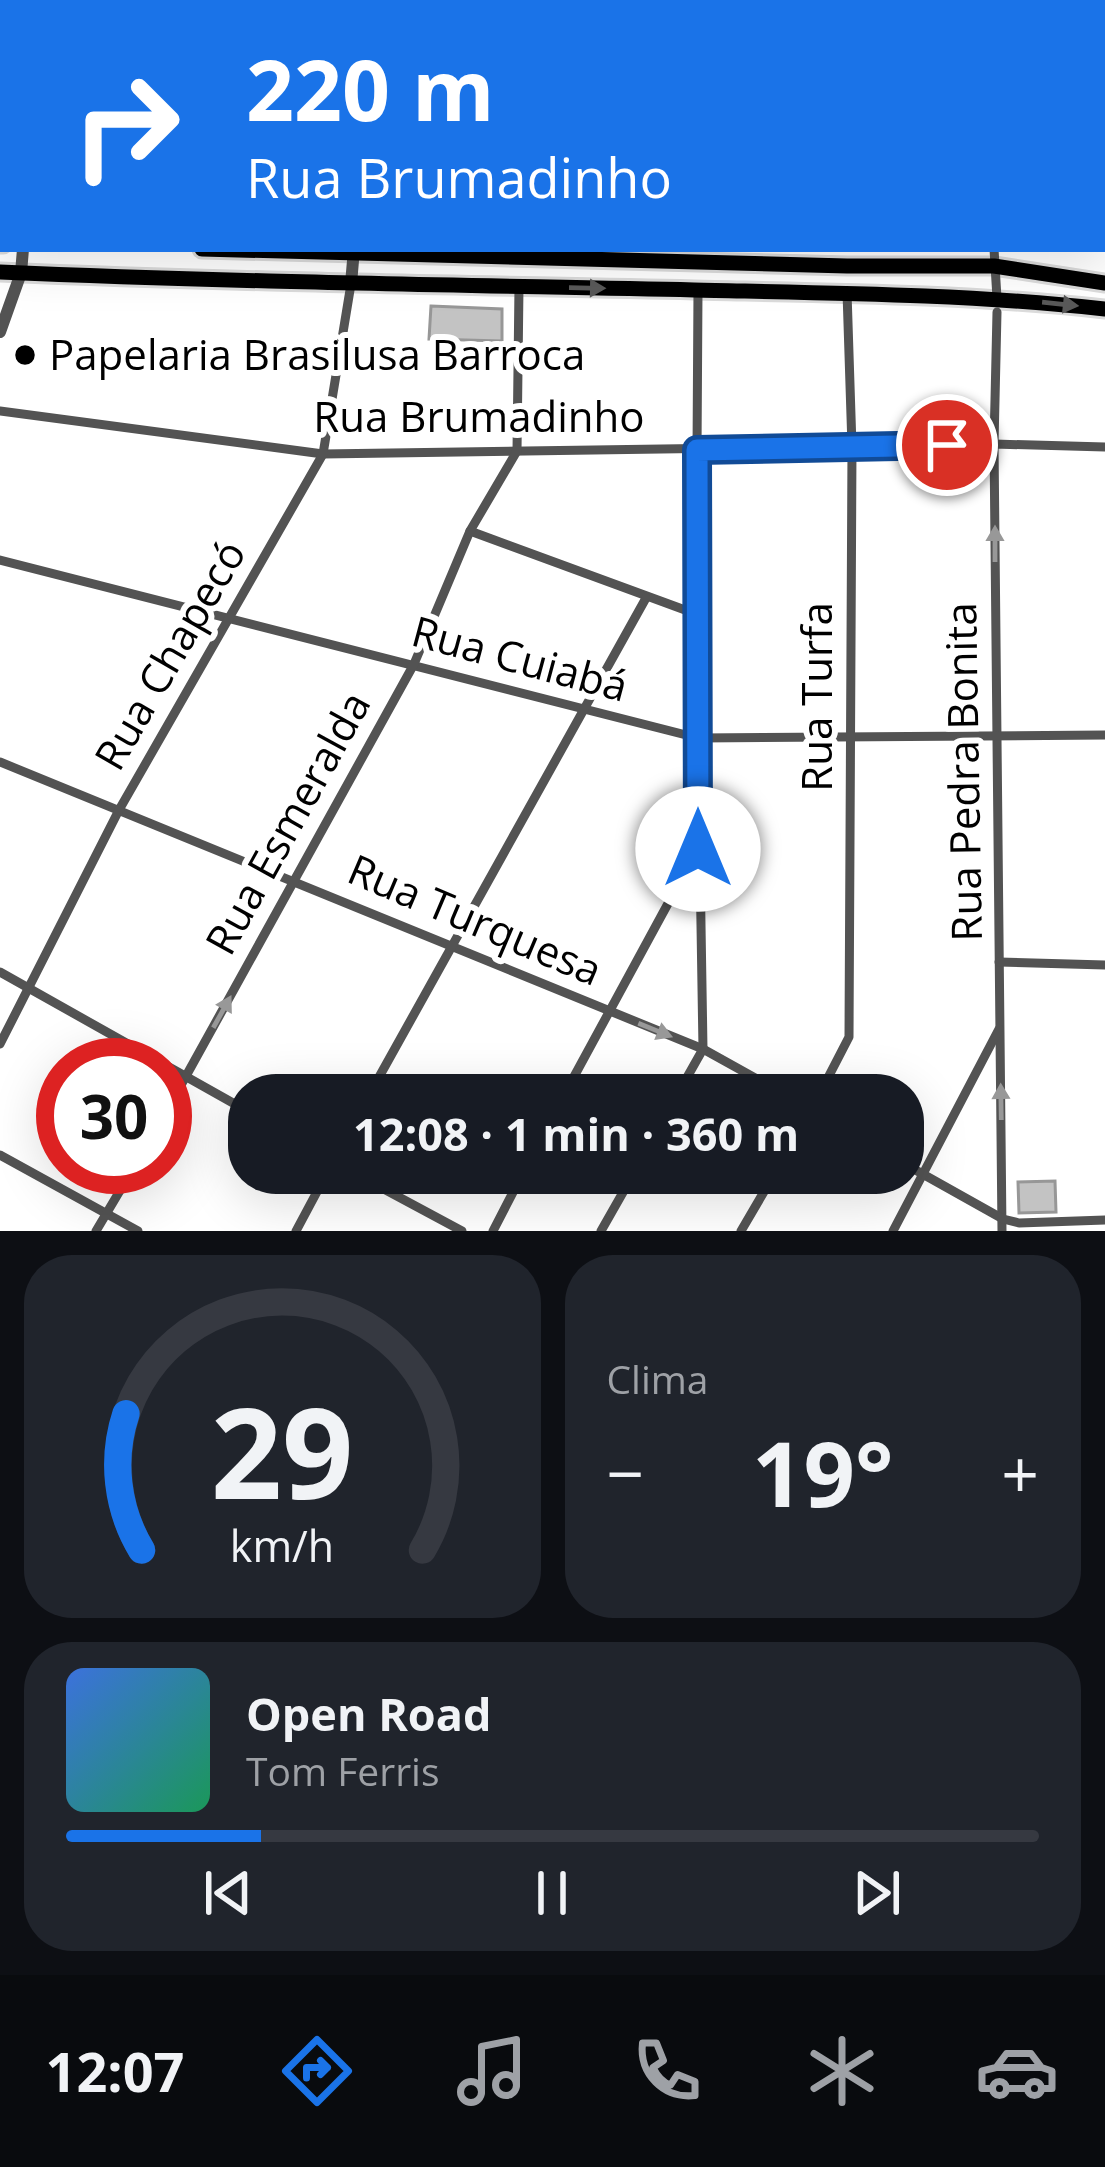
<!DOCTYPE html>
<html lang="pt">
<head>
<meta charset="utf-8">
<style>
	body { margin:0; font-family:"Open Sans",sans-serif; background:#20242c; color:#f1f3f6; height:100vh; display:flex; flex-direction:column; font-size:45px; white-space:nowrap }
	* { box-sizing:border-box; margin:0 }
	p { font-size:39px; color:#9ea1a6 }
	.icon { flex:none; width:66px; height:66px; fill:none; stroke:currentColor; stroke-width:2; stroke-linecap:round; stroke-linejoin:round }
	.map { position:relative; height:1231px; overflow:hidden }
	.panel { display:flex; flex-direction:column; gap:24px; padding:24px; background:#0d0f14; flex:1 }
	.panel>* { flex:none }
	.top-card { position:absolute; left:0px; top:0px; width:1107px; height:252px; box-shadow:0 12px 48px #0002; background:#1a73e8; color:#fff; overflow:hidden }
	.speed { position:absolute; left:36px; top:1038px; display:flex; gap:24px; font-size:60px; font-weight:700; text-align:center }
	.speed>* { display:grid; place-content:center; width:156px; height:156px; border-radius:50%; background:#171b24; box-shadow:0 12px 48px #0002; line-height:1 }
	.speed .limit { border:18px solid #d22; background:#fff; color:#111 }
	.pin { position:absolute; display:grid; place-items:center; width:102px; height:102px; color:#fff; margin:-51px; border:6px solid #fff; border-radius:50%; box-shadow:0 3px 12px #0007 }
	.me { position:absolute; width:132px; margin:-66px; rotate:0deg; stroke-linejoin:round; filter:drop-shadow(0 0 9px #0008) }
	.turn { display:flex; align-items:center; gap:42px; height:252px; padding:0 48px; font-size:54px }
	.turn .icon { width:156px; height:156px; stroke-width:2.5 }
	.turn b { display:block; font-size:84px; line-height:102px }
	.big { font-size:90px; font-weight:700; line-height:1.1 }
	.panel .tile { flex:1; display:flex; flex-direction:column; justify-content:center; gap:18px; min-width:0; padding:0 42px; border-radius:48px; background:#20242c }
	.panel .dial { align-items:center; gap:0 }
	.dial svg { height:312px; overflow:visible; fill:none; stroke:#363941; stroke-width:7; stroke-linecap:round; text-anchor:middle }
	.dial text { fill:#f1f3f6; stroke:none }
	.song { display:flex; align-items:center; gap:36px }
	.cover { width:144px; height:144px; border-radius:18px; background:linear-gradient(135deg,hsl(220 70% 55%),hsl(150 70% 35%)) }
	.played { height:12px; border-radius:6px; background:linear-gradient(90deg,#1a73e8 20%,#363941 20%) }
	.keys { display:flex; justify-content:space-around; direction:ltr }
	.heat { display:flex; justify-content:space-between; align-items:center; font-size:66px; direction:ltr }
	.panel .tiles { flex:1; display:grid; gap:24px; grid-template-columns:1fr 1fr }
	.tile:last-child { grid-column:span 2 }
	.trip { position:absolute; left:228px; top:1074px; width:696px; height:120px; border-radius:48px; background:#171b24; box-shadow:0 12px 48px #0002; font-weight:700; line-height:120px; text-align:center }
	.menu { display:flex; height:192px; justify-content:space-around; align-items:center; background:#090b0e; color:#9ea1a6 }
	.menu .icon { width:84px; height:84px }
	.menu .active { color:#1a73e8 }
	.menu b { font-size:54px; color:#f1f3f6 }
	.map>svg:first-child { display:block }
</style>
</head>
<body>
<div class="map">
<svg width="1105" height="1231" viewBox="0 0 1105 1231">
	<rect width="100%" height="100%" fill="#fff"/>
	<g fill="#c3c3c3" stroke="#979797" stroke-width="3">
		<polygon points="431,306 502,309 502,341 429,339"/>
		<polygon points="1055,1181 1056,1212 1019,1213 1018,1182"/>
	</g>
	<g fill="none" stroke-linecap="round" stroke-linejoin="round">
		<defs>
			<g id="primary">
				<polyline points="0,244 3,244"/>
				<polyline points="202,249 847,266 994,266 1105,283"/>
				<path d="M0,272C231,282 463,285 694,290C832,293 968,294 1105,309"/>
			</g>
		</defs>
		<use href="#primary" stroke="#dbdbdb" stroke-width="21"/>
		<g stroke="#535353" stroke-width="9">
			<polyline points="695,0 695,3"/>
			<polyline points="845,0 845,3"/>
			<polyline points="992,0 992,3"/>
			<polyline points="994,249 997,298"/>
			<polyline points="997,312 994,444 1002,1231"/>
			<polyline points="0,411 323,454 994,444 1105,447"/>
			<polyline points="470,531 696,614"/>
			<polyline points="0,560 698,738 1105,735"/>
			<polyline points="0,762 703,1049 786,1095"/>
			<polyline points="999,962 1105,965"/>
			<polyline points="0,972 249,1112"/>
			<polyline points="0,1044 119,810 323,454 351,284"/>
			<polyline points="369,1095 646,598"/>
			<polyline points="564,1095 696,852"/>
			<polyline points="677,1095 703,1049 696,614 698,290"/>
			<polyline points="819,1095 849,1037 852,447 847,292"/>
			<polyline points="165,1114 414,664 470,531 517,451 519,286"/>
			<polyline points="0,1155 138,1231"/>
			<polyline points="903,1163 1003,1219 1019,1223 1105,1220"/>
			<polyline points="354,1173 462,1231"/>
			<polyline points="96,1231 134,1167"/>
			<polyline points="296,1231 327,1173"/>
			<polyline points="493,1231 523,1173"/>
			<polyline points="601,1231 634,1173"/>
			<polyline points="741,1231 775,1173"/>
			<polyline points="893,1231 999,1029"/>
		</g>
		<g stroke="#535353" stroke-width="12">
			<polyline points="126,3 127,0"/>
			<polyline points="372,3 373,0"/>
			<polyline points="1104,69 1105,69"/>
			<polyline points="0,71 3,92"/>
			<polyline points="351,284 354,249"/>
			<polyline points="0,332 21,273 23,249"/>
		</g>
		<use href="#primary" stroke="#000" stroke-width="15"/>
	</g>
	<defs><path id="oneway-solid" d="M-6-.8H1V-3.2L6.5 0L1 3.2V.8H-6Z" transform="scale(3)"/></defs>
	<g fill="#595959">
		<use href="#oneway-solid" transform="translate(587 288) rotate(1)"/>
		<use href="#oneway-solid" transform="translate(1060 304) rotate(6)"/>
	</g>
	<g fill="#989898">
		<use href="#oneway-solid" transform="translate(995 544) rotate(-90)"/>
		<use href="#oneway-solid" transform="translate(222 1012) rotate(-61)"/>
		<use href="#oneway-solid" transform="translate(655 1030) rotate(22)"/>
		<use href="#oneway-solid" transform="translate(1001 1102) rotate(-91)"/>
	</g>
	<g fill="none" stroke-linecap="round" stroke-linejoin="round">
		<defs>
			<polyline id="route" points="698,849 697,450 947,445"/>
		</defs>
		<use href="#route" stroke="#114b97" stroke-width="30"/>
		<use href="#route" stroke="#1a73e8" stroke-width="21"/>
	</g>
	<circle fill="#000" stroke="#fff" stroke-width="4.5" cx="25" cy="355" r="12"/>
	<g text-anchor="middle" stroke-width="12" stroke-linejoin="round" paint-order="stroke">
		<g font-size="42" fill="#000" stroke="#fff" text-anchor="start">
			<text x="49" y="370">Papelaria Brasilusa Barroca</text>
		</g>
		<g font-size="42" fill="#000" stroke="#fff">
			<text x="479" y="432">Rua Brumadinho</text>
			<text transform="translate(170 655) rotate(-60)" y="15">Rua Chapecó</text>
			<text transform="translate(520 659) rotate(15)" y="15">Rua Cuiabá</text>
			<text transform="translate(817 697) rotate(-90)" y="15">Rua Turfa</text>
			<text transform="translate(964 772) rotate(-91)" y="15">Rua Pedra Bonita</text>
			<text transform="translate(288 823) rotate(-61)" y="15">Rua Esmeralda</text>
			<text transform="translate(475 920) rotate(23)" y="15">Rua Turquesa</text>
		</g>
	</g>
</svg>
<div class="speed"><div class="limit">30</div></div>
<div class="pin" style="left:947px;top:445px;background:#d93025"><svg class="icon" aria-label="arrive" viewBox="0 0 24 24"><path d="M6 21V4h12l-3 4 3 4H6"/></svg></div>
<svg class="me" style="left:698px;top:849px" viewBox="-20 -20 40 40"><circle r="19" fill="#fff"/><path d="M0-13L10 11 0 6-10 11z" fill="#1a73e8"/></svg>
<div class="trip">12:08 · 1 min · 360 m</div>
<div class="top-card">
<div class="turn"><svg class="icon" aria-label="right" viewBox="0 0 24 24"><path d="M7 20v-9h11M14 6l5 5-5 5"/></svg><div><b>220 m</b>Rua Brumadinho</div></div>
</div>
</div>
<section class="panel">
<div class="tiles">
<div class="tile dial"><svg viewBox="0 0 100 80">
<path d="M14 69A42 42 0 1 1 86 69"/>
<path d="M14 69A42 42 0 0 1 10 34" stroke="#1a73e8"/>
<text x="50" y="56" font-size="32" font-weight="700">29</text>
<text x="50" y="72" font-size="11">km/h</text>
</svg></div>
<div class="tile"><p>Clima</p>
<div class="heat"><a>−</a><b class="big">19°</b><a>+</a></div>
</div>
<div class="tile">
<div class="song"><i class="cover"></i><div><b>Open Road</b><p>Tom Ferris</p></div></div>
<div class="played"></div>
<div class="keys"><svg class="icon" aria-label="previous" viewBox="0 0 24 24"><path d="M18 5L8 12l10 7zM5 5v14"/></svg><svg class="icon" aria-label="pause" viewBox="0 0 24 24"><path d="M8 5v14M16 5v14"/></svg><svg class="icon" aria-label="next" viewBox="0 0 24 24"><path d="M6 5l10 7-10 7zM19 5v14"/></svg></div>
</div>
</div>
</section>
<nav class="menu">
<b>12:07</b>
<svg class="icon active" aria-label="directions" viewBox="0 0 24 24"><path d="M12 3l9 9-9 9-9-9zM9 14v-3h6M13 9l2 2-2 2"/></svg>
<svg class="icon" aria-label="music" viewBox="0 0 24 24"><path d="M9 18V5l10-2v13"/><circle cx="6" cy="18" r="3"/><circle cx="16" cy="16" r="3"/></svg>
<svg class="icon" aria-label="phone" viewBox="0 0 24 24"><path d="M5 4h4l2 5-3 2q2 4 5 5l2-3 5 2v4C11 20 4 13 5 4z"/></svg>
<svg class="icon" aria-label="climate" viewBox="0 0 24 24"><path d="M12 3v18M4 7l16 10M4 17L20 7"/></svg>
<svg class="icon" aria-label="car" viewBox="0 0 24 24"><path d="M5 17H2v-5l4-1 3-4h7l3 4 3 1v5h-3M9 17h6M6 11h13"/><circle cx="7" cy="17" r="2"/><circle cx="17" cy="17" r="2"/></svg>
</nav>
</body>
</html>
